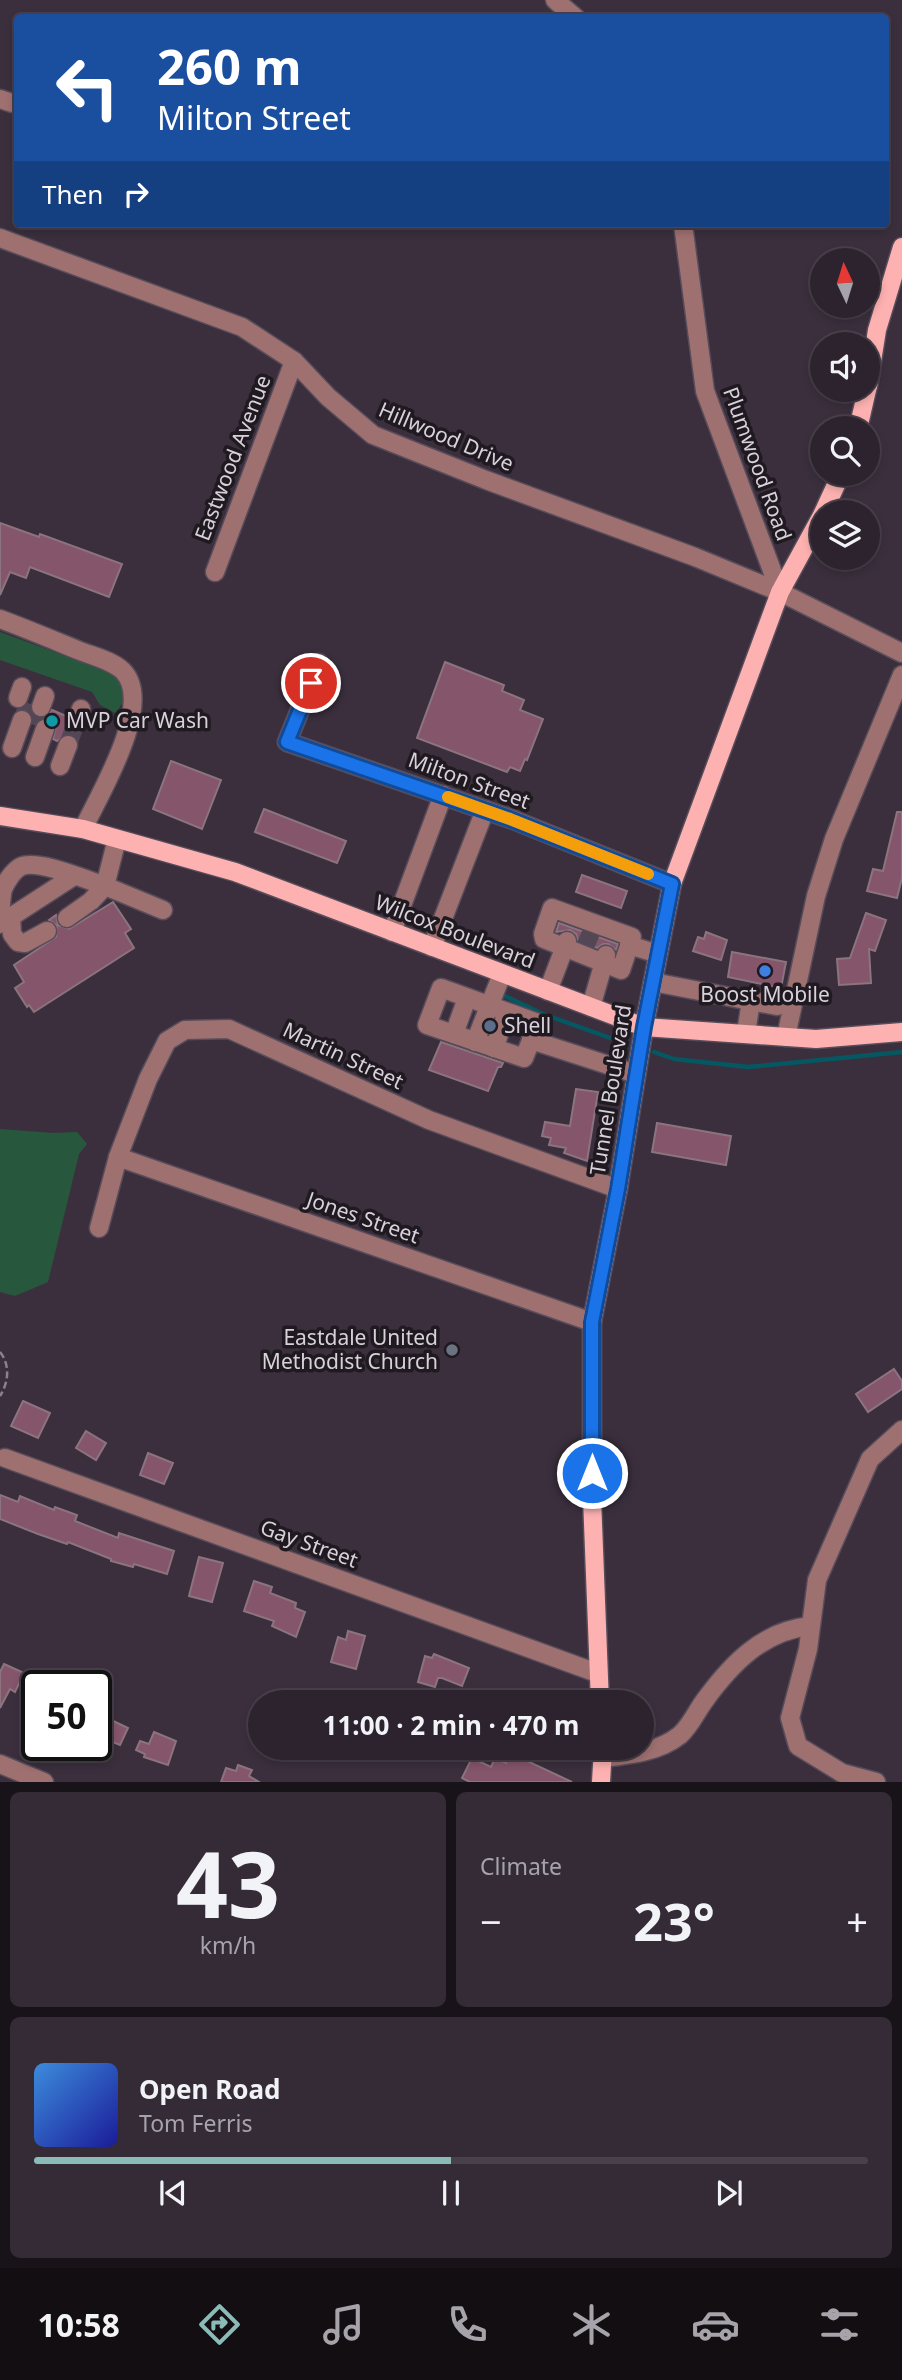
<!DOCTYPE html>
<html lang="en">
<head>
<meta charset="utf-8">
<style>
	body { margin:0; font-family:"Noto Sans",sans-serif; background:#342b36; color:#f1f3f6; height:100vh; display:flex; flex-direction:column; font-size:26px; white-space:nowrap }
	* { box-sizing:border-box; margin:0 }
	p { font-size:23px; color:#a6a4aa }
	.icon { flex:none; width:38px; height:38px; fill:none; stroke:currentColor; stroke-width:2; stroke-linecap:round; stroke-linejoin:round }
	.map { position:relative; height:1782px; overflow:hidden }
	.drawer { display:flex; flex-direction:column; gap:10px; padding:10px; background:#181319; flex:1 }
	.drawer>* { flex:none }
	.guide { position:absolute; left:14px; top:14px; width:875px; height:214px; border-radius:7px; box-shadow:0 4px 10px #0003,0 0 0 2px #48404a; background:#1a4fa0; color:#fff; overflow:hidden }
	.needle { width:46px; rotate:356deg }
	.controls { position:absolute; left:810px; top:248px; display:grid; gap:14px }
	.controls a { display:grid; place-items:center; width:70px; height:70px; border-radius:50%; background:#2c232e; box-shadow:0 4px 10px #0003,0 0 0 2px #48404a; font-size:35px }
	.speed { position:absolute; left:21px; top:1670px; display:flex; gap:14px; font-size:35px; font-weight:700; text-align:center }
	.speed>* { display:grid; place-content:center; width:91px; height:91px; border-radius:50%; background:#2c232e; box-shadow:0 4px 10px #0003,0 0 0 2px #48404a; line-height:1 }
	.speed .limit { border:4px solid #111; border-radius:10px; background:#fff; color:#111 }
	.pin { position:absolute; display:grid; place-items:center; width:60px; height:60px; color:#fff; margin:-30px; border:4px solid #fff; border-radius:50%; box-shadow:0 2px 7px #0007 }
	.me { position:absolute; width:77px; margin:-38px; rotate:0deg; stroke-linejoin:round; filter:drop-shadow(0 0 5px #0008) }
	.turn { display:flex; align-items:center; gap:24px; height:147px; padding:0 28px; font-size:32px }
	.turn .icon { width:91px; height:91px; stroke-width:2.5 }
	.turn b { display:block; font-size:49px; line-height:60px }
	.then { display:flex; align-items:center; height:66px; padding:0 28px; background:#0003; gap:14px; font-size:26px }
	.big { font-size:52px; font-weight:700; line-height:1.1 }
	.drawer .widget { flex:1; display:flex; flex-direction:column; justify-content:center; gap:10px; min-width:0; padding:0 24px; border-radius:10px; background:#342b36 }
	.drawer .dial { align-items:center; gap:0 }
	.dial b { font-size:91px; line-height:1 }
	.song { display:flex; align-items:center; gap:21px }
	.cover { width:84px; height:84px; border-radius:10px; background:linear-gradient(135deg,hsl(210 70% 55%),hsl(240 70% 35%)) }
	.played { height:7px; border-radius:4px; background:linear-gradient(90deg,#8bbbb9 50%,#48404a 50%) }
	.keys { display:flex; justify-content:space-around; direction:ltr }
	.heat { display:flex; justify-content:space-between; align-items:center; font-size:38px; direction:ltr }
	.drawer .tiles { flex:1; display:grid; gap:10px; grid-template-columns:1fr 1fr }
	.widget:last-child { grid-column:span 2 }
	.trip { position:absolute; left:248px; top:1690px; width:406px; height:70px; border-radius:35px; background:#2c232e; box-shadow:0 4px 10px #0003,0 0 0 2px #48404a; font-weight:700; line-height:70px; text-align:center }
	.dock { display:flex; height:112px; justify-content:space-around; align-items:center; background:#120e12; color:#a6a4aa }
	.dock .icon { width:49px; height:49px }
	.dock .active { color:#8bbbb9 }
	.dock b { font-size:32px; color:#f1f3f6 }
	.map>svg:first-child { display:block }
</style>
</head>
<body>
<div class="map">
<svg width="902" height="1782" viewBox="0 0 902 1782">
	<rect width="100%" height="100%" fill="#3b2f3e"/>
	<g fill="#27583d">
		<path d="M0,632L109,672C126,683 129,699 115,713L100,705L92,692L0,660Z"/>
		<polygon points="0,1129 53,1133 77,1132 87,1144 79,1154 48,1282 15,1296 0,1292"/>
	</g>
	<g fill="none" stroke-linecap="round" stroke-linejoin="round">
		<g stroke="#055762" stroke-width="4.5">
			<polyline points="505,996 543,1014 627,1044"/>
			<polyline points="654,1052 674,1059 748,1067 902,1052"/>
		</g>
	</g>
	<g fill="#85556b" stroke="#8b747e" stroke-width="2">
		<polygon points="0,523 39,537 40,534 122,564 109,597 30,567 26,578 10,572 0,595"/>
		<polygon points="445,662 504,685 502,691 524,700 520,710 543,719 527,760 525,759 520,771 510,767 507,772 417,738"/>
		<polygon points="52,710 66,716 68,727 78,731 76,737 67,734 57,741 53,739 56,726 53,721 44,718"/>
		<polygon points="171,761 221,780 202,829 153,809"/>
		<polygon points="264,809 346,841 337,863 255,832"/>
		<polygon points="897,812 902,812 902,878 897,898 867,891 873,869 883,871"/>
		<polygon points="582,875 627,891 621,908 576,892"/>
		<polygon points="113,902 131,929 125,933 134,948 34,1012 29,1005 27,1007 15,988 24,982 14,965 56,937 57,926 49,920 56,915 58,925 69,929"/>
		<polygon points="866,913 886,920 875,951 869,949 871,983 839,985 837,959 850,958"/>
		<polygon points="559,923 618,944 616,950 608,944 603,944 597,948 578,941 576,934 570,930 556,932"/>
		<polygon points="706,932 727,940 721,960 693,951 698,937 704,939"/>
		<polygon points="732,952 786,962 781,988 728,977"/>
		<polygon points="441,1042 503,1063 501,1067 498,1067 488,1091 429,1070"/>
		<polygon points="576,1089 598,1092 587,1161 564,1153 566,1148 549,1145 551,1138 542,1136 545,1122 570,1126"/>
		<polygon points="657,1123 731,1136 726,1165 652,1152"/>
		<polygon points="894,1369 902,1381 902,1389 868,1412 856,1394"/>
		<polygon points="23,1401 50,1413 38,1438 11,1426"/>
		<polygon points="86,1431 106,1443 96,1460 76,1448"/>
		<polygon points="148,1453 173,1463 164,1484 140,1475"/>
		<polygon points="0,1495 18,1502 20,1496 54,1510 55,1507 77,1515 75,1521 118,1538 119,1533 174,1551 167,1574 134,1564 133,1567 111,1561 111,1559 68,1542 67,1544 38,1534 0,1519"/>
		<polygon points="199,1557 223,1563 212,1602 189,1596"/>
		<polygon points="254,1581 272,1587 270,1593 296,1603 295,1608 305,1612 296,1637 272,1626 274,1621 244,1611"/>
		<polygon points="348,1631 365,1636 356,1669 331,1662 338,1637 346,1640"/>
		<polygon points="434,1654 469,1668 462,1686 442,1678 438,1678 435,1687 418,1682 425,1656 432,1658"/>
		<polygon points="4,1664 24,1673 15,1692 10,1689 0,1708 0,1672"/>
		<polygon points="107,1718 128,1728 120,1745 98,1736"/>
		<polygon points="154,1732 176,1741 168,1765 144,1757 145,1754 136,1750 140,1741 149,1744"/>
		<polygon points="510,1753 572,1782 470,1782 462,1778 472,1758 491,1767 495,1758 506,1763"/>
		<polygon points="238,1765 252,1770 249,1776 259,1782 221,1782 226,1768 236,1771"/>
	</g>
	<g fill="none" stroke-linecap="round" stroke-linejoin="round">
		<g stroke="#534755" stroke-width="18" stroke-dasharray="18 9" stroke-linecap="butt">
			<polyline points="22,720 29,702"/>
			<polyline points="34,725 41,707"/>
			<polyline points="68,745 77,720"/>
			<polyline points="585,947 592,930"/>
		</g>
		<defs>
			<g id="minor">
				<polyline points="555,0 576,18"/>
				<polyline points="0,99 12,103"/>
				<polyline points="683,224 705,391 780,592"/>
				<polyline points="0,238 242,327 294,361 328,397 373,435 486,480 695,557 780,592 902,653"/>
				<polyline points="215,572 294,361"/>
				<path d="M0,619C27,629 53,640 80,651C93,656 113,661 123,671C155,704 99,795 83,829"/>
				<polyline points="319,663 287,742 511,819 672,884"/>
				<polyline points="18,698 22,687"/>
				<polyline points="41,707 45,696"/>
				<polyline points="77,720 81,709"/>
				<polyline points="12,748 22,720"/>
				<polyline points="35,757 45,729"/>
				<polyline points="60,766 68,745"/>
				<polygon points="552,908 632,937 621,970 544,939 543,934"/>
				<path d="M0,916C1,908 1,897 3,889C6,882 13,871 20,867C36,858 87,880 105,886L117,839"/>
				<polyline points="11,917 12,934 18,942 25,943 47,931"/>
				<polyline points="67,918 91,901 105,886 163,910"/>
				<polyline points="0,924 74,876"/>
				<polyline points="392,932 443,795"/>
				<polyline points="629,945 658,954"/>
				<polyline points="432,947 485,810"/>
				<polyline points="653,982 777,1006"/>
				<polygon points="441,988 538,1023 524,1058 427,1025"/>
				<polyline points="548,991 567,941"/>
				<polyline points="591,1007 606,955"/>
				<polyline points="746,1033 751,1001"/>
				<polyline points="454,1034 467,998"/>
				<polyline points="786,1037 816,896 834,839 902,675"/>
				<polyline points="531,1040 636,1074"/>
				<polyline points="475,1042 502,974"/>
				<polyline points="494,1048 507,1013"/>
				<polyline points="118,1157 592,1322"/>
				<polyline points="99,1228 118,1157 148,1079 167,1041 185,1030 229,1029 429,1120 618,1189"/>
				<polyline points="5,1458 597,1673"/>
				<path d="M604,1758C629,1755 659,1752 680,1735C691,1725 696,1712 705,1700C732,1663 763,1631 810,1626"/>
				<polyline points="0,1764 44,1782"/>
				<polyline points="876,1782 842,1773 798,1746 790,1718 808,1649 817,1580 870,1459 902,1430"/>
			</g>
			<g id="major">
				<polyline points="868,387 877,330 902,247"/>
				<polyline points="858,429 867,390"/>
				<polyline points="823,513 841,474"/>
				<polyline points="0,816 83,829 235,872 644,1027 816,1039 902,1032"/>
				<polyline points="600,1703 592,1498 592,1322 618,1189 644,1027 672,884 780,592 822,515"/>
				<polyline points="601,1782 603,1748"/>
			</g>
		</defs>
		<use href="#minor" stroke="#574c5a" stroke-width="21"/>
		<use href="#major" stroke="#574c5a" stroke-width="21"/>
		<path stroke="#8a818d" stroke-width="2.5" stroke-dasharray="7 3.5" stroke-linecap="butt" d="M0,1352C10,1364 9,1382 0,1396"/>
		<use href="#minor" stroke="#9f7070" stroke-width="18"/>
		<use href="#major" stroke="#fdb2b1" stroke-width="18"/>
	</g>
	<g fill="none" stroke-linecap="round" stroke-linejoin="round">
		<defs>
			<polyline id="route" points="311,683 287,742 510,819 672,884 644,1027 618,1189 592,1322 592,1473"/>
		</defs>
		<use href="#route" stroke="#114b97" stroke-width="18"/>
		<use href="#route" stroke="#1a73e8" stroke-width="12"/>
		<polyline stroke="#f59e0b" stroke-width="12" points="448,797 510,819 648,874"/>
	</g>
	<circle fill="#0f9aa8" stroke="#1f1920" stroke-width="2.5" cx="52" cy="721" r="7"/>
	<circle fill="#3f7fe0" stroke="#1f1920" stroke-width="2.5" cx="765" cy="971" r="7"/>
	<circle fill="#5c6f8a" stroke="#1f1920" stroke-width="2.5" cx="490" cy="1026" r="7"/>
	<circle fill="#6b7280" stroke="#1f1920" stroke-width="2.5" cx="452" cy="1350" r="7"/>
	<g text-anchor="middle" stroke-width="7" stroke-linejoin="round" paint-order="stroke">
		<g font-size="21" fill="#d8d0da" stroke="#1f1920">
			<text transform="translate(446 437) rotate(23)" y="7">Hillwood Drive</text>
			<text transform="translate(233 458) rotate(-69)" y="7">Eastwood Avenue</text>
			<text transform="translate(757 464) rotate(70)" y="7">Plumwood Road</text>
			<text transform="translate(469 781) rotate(20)" y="7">Milton Street</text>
			<text transform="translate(455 932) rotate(21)" y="7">Wilcox Boulevard</text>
			<text transform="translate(343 1056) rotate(25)" y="7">Martin Street</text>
			<text transform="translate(611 1090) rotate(-81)" y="7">Tunnel Boulevard</text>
			<text transform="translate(363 1218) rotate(19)" y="7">Jones Street</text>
			<text transform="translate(309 1544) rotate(20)" y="7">Gay Street</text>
		</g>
		<g font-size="21" fill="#d8d0da" stroke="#1f1920" text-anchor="start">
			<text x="66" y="728">MVP Car Wash</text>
			<text x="765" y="1002" text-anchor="middle">Boost Mobile</text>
			<text x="504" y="1033">Shell</text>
			<text x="438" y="1345" text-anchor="end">Eastdale United<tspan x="438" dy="24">Methodist Church</tspan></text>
		</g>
	</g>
</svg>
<div class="controls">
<a><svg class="needle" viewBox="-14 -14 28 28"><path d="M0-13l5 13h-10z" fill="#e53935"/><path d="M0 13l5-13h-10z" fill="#a6a4aa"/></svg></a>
<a><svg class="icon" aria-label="sound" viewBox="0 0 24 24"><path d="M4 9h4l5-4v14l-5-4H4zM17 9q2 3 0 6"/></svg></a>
<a><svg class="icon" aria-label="search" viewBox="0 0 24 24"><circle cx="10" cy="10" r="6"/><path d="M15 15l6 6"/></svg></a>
<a><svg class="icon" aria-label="layers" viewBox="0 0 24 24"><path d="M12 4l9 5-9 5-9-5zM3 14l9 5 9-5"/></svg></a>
</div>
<div class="speed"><div class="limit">50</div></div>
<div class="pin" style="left:311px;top:683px;background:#d93025"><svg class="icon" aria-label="arrive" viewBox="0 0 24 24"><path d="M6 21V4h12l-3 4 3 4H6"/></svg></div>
<svg class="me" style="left:592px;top:1473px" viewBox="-20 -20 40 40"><circle r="17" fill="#1a73e8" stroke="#fff" stroke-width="3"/><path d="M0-11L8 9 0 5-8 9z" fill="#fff"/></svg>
<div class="trip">11:00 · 2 min · 470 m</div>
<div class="guide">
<div class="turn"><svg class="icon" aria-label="left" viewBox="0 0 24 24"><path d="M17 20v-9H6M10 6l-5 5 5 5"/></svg><div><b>260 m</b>Milton Street</div></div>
<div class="then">Then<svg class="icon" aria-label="right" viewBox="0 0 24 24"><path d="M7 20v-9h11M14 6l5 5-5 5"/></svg></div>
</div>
</div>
<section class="drawer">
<div class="tiles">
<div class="widget dial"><b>43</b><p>km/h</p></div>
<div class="widget"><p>Climate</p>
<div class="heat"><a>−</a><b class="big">23°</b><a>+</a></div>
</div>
<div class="widget">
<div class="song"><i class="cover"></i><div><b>Open Road</b><p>Tom Ferris</p></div></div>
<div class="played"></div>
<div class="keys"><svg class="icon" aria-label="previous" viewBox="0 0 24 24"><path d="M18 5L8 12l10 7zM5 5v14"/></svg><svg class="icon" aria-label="pause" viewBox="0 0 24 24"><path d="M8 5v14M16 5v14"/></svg><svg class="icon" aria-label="next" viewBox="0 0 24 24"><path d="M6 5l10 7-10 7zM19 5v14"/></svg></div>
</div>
</div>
</section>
<nav class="dock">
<b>10:58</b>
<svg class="icon active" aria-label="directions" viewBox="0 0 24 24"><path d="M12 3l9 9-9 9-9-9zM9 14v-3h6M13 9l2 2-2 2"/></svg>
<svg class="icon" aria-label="music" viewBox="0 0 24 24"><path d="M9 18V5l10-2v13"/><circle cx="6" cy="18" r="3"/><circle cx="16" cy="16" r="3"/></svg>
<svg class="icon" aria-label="phone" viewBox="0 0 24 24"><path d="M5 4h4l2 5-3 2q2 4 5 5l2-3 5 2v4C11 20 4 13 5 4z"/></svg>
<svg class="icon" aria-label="climate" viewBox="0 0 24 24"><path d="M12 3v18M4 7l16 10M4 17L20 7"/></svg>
<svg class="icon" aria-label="car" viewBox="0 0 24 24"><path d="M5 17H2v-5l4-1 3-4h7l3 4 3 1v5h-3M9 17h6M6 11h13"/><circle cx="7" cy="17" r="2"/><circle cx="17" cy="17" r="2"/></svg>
<svg class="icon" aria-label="filters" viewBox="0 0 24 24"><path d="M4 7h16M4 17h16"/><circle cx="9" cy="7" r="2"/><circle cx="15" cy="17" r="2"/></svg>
</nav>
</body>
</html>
